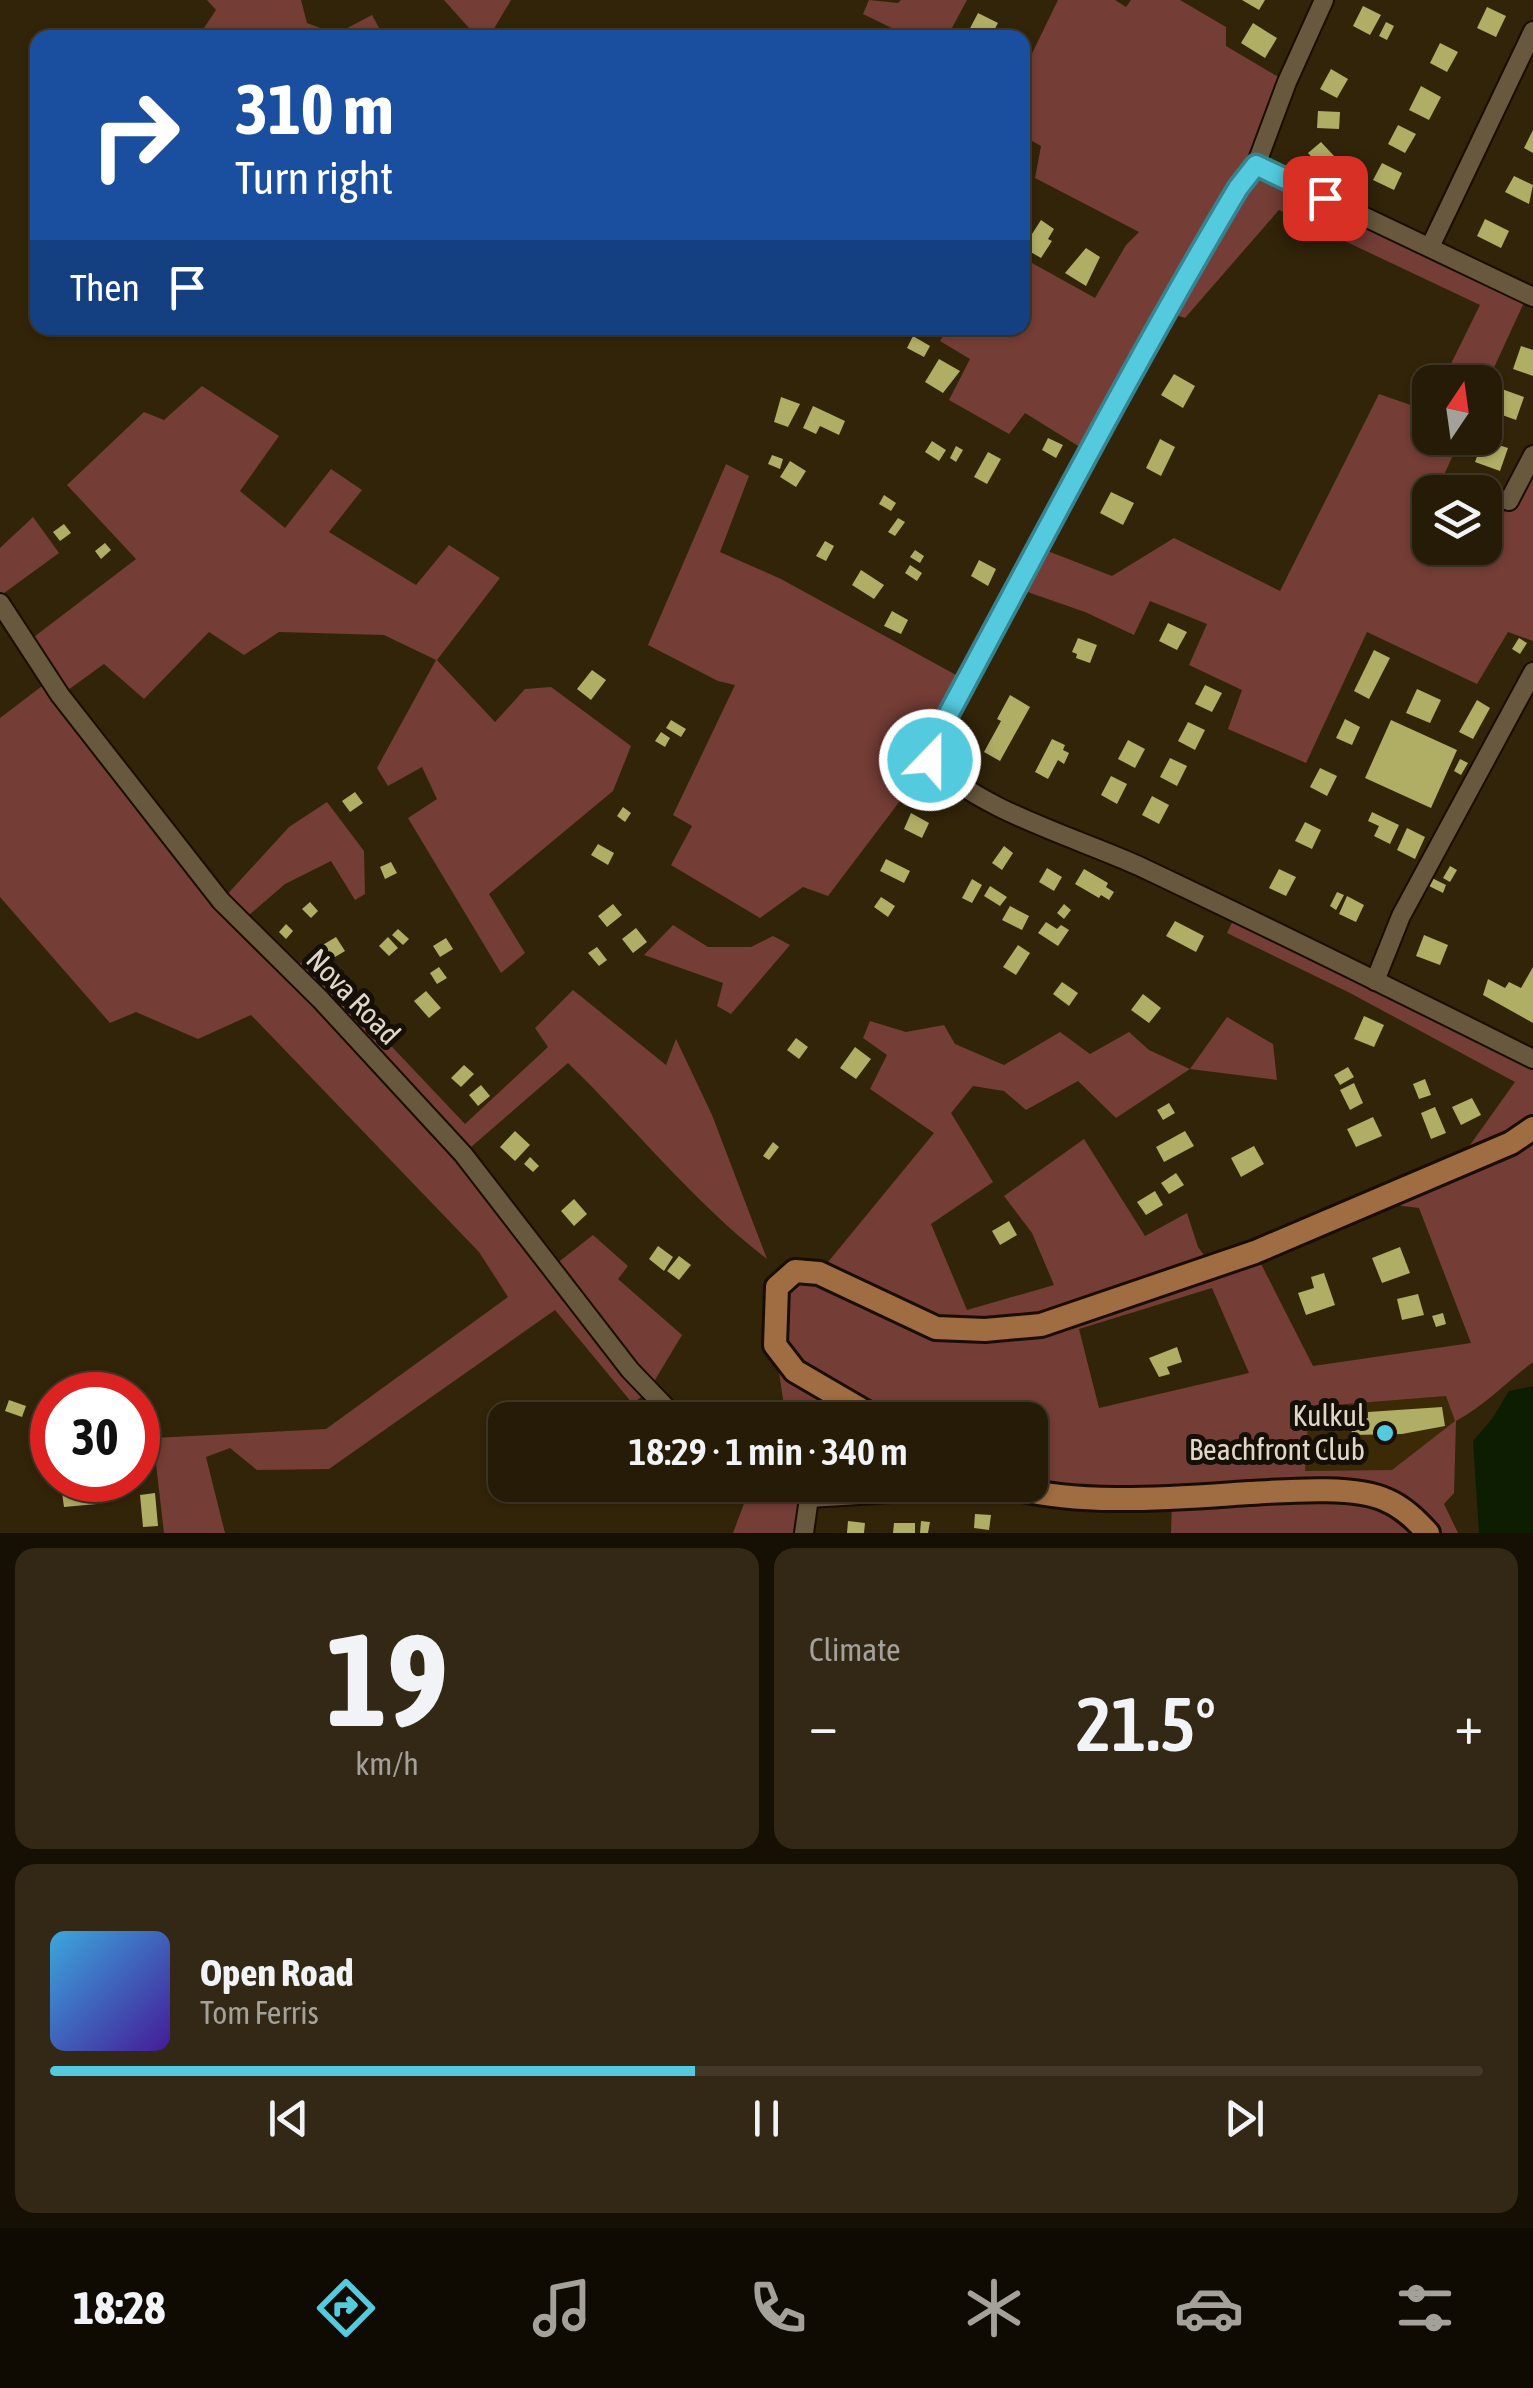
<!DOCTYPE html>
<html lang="en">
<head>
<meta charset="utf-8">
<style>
	body { margin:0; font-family:"Asap Condensed",sans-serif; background:#322815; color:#f1f3f6; height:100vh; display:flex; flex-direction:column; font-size:38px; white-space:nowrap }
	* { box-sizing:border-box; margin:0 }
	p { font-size:32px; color:#a4a19b }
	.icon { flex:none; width:55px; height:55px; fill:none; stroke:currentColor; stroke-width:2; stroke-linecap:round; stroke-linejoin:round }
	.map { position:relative; height:1533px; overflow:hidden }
	.details { display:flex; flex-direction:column; gap:15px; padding:15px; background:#150f04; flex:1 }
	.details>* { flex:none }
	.top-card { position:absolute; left:30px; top:30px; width:1000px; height:305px; border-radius:20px; box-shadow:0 2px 8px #0004,0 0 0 2px #423928; background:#1a4fa0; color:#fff; overflow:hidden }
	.needle { width:65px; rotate:13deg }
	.controls { position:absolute; left:1412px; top:365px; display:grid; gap:20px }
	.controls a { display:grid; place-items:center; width:90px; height:90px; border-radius:20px; background:#261b07; box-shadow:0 2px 8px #0004,0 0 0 2px #423928; font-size:50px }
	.speed { position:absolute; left:30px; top:1372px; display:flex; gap:20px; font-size:50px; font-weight:700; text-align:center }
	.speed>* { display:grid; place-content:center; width:130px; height:130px; border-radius:50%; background:#261b07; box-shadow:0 2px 8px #0004,0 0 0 2px #423928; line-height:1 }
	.speed .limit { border:15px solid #d22; background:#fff; color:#111 }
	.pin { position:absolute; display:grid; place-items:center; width:85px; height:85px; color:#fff; margin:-42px; border-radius:20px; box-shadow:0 5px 15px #0006 }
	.me { position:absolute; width:110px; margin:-55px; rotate:22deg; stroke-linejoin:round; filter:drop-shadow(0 0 8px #0008) }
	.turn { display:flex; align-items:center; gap:35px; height:210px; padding:0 40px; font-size:45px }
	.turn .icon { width:130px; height:130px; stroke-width:2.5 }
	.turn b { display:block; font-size:70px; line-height:85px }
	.then { display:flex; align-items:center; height:95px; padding:0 40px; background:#0003; gap:20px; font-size:38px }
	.big { font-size:75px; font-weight:600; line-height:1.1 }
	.details .widget { flex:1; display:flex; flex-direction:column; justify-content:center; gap:15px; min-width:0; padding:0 35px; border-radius:20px; background:#322815 }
	.details .dial { align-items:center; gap:0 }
	.dial b { font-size:130px; line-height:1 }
	.song { display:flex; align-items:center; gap:30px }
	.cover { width:120px; height:120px; border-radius:15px; background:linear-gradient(135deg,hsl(200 70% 55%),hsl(260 70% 35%)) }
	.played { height:10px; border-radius:5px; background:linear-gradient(90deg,#54cade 45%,#423928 45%) }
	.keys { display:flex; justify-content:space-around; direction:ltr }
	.heat { display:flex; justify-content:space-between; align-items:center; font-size:55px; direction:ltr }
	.details .tiles { flex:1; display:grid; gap:15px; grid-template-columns:1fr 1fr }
	.widget:last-child { grid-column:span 2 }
	.trip { position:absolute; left:488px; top:1402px; width:560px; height:100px; border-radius:20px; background:#261b07; box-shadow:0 2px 8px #0004,0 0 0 2px #423928; font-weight:600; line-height:100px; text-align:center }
	.dock { display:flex; height:160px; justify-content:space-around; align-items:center; background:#0f0b03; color:#a4a19b }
	.dock .icon { width:70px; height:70px }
	.dock .active { color:#54cade }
	.dock b { font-size:45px; color:#f1f3f6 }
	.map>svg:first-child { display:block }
</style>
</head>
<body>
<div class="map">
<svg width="1533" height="1533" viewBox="0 0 1533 1533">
	<rect width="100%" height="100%" fill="#322409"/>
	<polygon fill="#3c2a07" points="1446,1396 1456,1421 1392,1470 1304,1471 1309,1407"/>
	<g fill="#743d36" fill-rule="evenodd">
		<polygon points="207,0 301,0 307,23 336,34 372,15 384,37 198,37 216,10"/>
		<polygon points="444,0 511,0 489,37 478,38"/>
		<polygon points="869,0 898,3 901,0 967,0 947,37 910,37 863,14"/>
		<polygon points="1058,0 1115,0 1126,7 1131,0 1180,0 1226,27 1226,46 1287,82 1256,165 1528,294 1485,387 1485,382 1442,382 1480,305 1279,210 1185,318 1167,312 1088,452 1025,413 1009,434 949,400 970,359 940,341 948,328 1022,328 1023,258 1095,298 1126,245 1139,232 1035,178 1041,146 1023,136 1023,72"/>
		<path d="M202,386L279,436L240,491L285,528L331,469L362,490L329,532L416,585L449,545L500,578L437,660L495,722L525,689L551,687L631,746L613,791L489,894L525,953L501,973L408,818L437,799L422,767L388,786L377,768L436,660L384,635L279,632L244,655L209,632L144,699L104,664L61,695L222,900L289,827L327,802L364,851L365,894L355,900L331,861L285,884L242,921L291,971L307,957L465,1124L548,1047L535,1028L573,990L666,1065L676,1039L712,1115L767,1259C693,1202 634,1127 568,1063L463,1154L551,1268L593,1235L628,1266L618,1279L682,1335L649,1390L633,1404L555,1310L329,1469L257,1470L230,1448L206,1457L225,1533H164L153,1438L326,1429L508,1297L479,1252L251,1015L198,1039L136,1012L110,1023L0,897V718L50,680L26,643L136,559L67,485L144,412L164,420Z"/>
		<polygon points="1379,394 1428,411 1430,407 1430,438 1461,438 1436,492 1430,492 1430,505 1418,531 1430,531 1430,548 1485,548 1485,531 1495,531 1533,455 1533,641 1508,632 1477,684 1367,632 1306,763 1228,729 1242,690 1189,665 1207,624 1150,601 1134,635 1085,612 1016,588 1040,548 1112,576 1174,538 1280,591"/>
		<polygon points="726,464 749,476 720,552 781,579 967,681 931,760 828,896 803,887 760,918 671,865 692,826 673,815 735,685 718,681 648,645"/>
		<polygon points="33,517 59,553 0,596 0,548"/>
		<path d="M1237,912L1533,1059V1362C1507,1382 1484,1406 1456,1421L1454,1493L1444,1504L1458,1533H1171L1172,1499L1039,1493L810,1498L804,1533H733L751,1485H1030V1420H786L775,1345L777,1287L819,1273L934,1133L870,1089L887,1055L863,1038L870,1021L906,1032L944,1025L955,1044L1004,1065L1060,1032L1090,1054L1129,1032L1149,1050L1190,1069L1227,1017L1273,1044L1277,1080L1190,1069L1116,1118L1078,1081L1026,1110L1004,1091L973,1086L951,1113L993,1182L931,1224L967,1310L1054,1285L1032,1233L1004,1196L1084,1139L1145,1236L1187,1213L1198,1247L1212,1266L1255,1252L1313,1366L1471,1343L1419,1208L1371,1202L1419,1183L1470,1145L1515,1082L1350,993L1227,933ZM1212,1288L1249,1373L1099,1408L1079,1329ZM1446,1396L1455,1421L1392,1470L1305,1471L1309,1407Z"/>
		<polygon points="673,925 708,947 751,947 773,936 790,945 731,1014 717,1006 723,983 644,955"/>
	</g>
	<polygon fill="#0d1d01" points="1533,1386 1533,1533 1479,1533 1473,1441 1492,1419 1509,1391"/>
	<g fill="#b0ad64">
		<polygon points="1242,0 1265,0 1259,10"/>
		<polygon points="1363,6 1381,15 1370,35 1353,26"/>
		<polygon points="1487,7 1506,16 1496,37 1477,28"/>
		<polygon points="978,13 998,23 990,38 967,34"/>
		<polygon points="1386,22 1394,26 1387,40 1379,36"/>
		<polygon points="1253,23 1277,38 1265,58 1241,43"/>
		<polygon points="1440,43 1458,52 1447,72 1430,63"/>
		<polygon points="1331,69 1348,79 1337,98 1320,89"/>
		<polygon points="1421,86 1441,97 1429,120 1409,110"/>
		<polygon points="1318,111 1340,112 1339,129 1317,128"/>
		<polygon points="1398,125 1416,134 1405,153 1388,144"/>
		<polygon points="1533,130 1533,153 1524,148"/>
		<polygon points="1022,141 1031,146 1022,163"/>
		<polygon points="1321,142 1335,157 1322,169 1308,153"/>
		<polygon points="1382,163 1402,173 1394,190 1373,180"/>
		<polygon points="1514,176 1533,185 1529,204 1505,192"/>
		<polygon points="1485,219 1509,231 1501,248 1477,236"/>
		<polygon points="1041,220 1054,229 1048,239 1052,241 1041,258 1022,247 1022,241 1028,232 1032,234"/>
		<polygon points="1086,248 1100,257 1086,286 1065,273"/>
		<polygon points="913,336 930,346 924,357 907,348"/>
		<polygon points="1521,346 1533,350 1533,376 1513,369"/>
		<polygon points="939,359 960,371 943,393 925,382"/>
		<polygon points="1174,374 1195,386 1183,408 1161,395"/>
		<polygon points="1499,388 1524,397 1516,420 1491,411"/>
		<polygon points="781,397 800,404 788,427 774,422"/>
		<polygon points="813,406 845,421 839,435 820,426 816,434 803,428"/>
		<polygon points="1048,438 1063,445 1056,458 1042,450"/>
		<polygon points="1160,439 1175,447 1161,476 1146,468"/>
		<polygon points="1483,440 1508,448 1500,471 1475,462"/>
		<polygon points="932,441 946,450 939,461 925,452"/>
		<polygon points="956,446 963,450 956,462 950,458"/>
		<polygon points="988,452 1001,459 987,484 974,477"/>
		<polygon points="772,455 783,459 780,469 768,464"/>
		<polygon points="790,461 806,471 796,487 780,477"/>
		<polygon points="1111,492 1134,503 1123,525 1100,513"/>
		<polygon points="884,495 896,503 891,511 879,504"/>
		<polygon points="898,518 905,522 895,536 888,532"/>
		<polygon points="64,524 71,533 60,541 53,532"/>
		<polygon points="825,541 834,546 826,561 816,556"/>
		<polygon points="105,543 111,550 101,559 95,551"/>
		<polygon points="915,550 924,556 920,563 910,557"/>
		<polygon points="979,560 996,569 988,586 971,576"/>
		<polygon points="910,565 922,573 917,581 905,573"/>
		<polygon points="861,570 884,585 874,599 852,585"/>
		<polygon points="892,611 908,620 901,634 884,626"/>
		<polygon points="1168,623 1187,632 1177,650 1159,641"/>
		<polygon points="1078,638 1097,645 1090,663 1076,658 1077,654 1072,652"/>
		<polygon points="1519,638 1527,643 1520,654 1512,649"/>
		<polygon points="1374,650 1390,658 1369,699 1354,691"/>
		<polygon points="592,670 606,680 591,700 577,689"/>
		<polygon points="1205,685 1222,693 1212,712 1195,704"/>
		<polygon points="1417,689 1441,700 1430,723 1406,713"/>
		<polygon points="1010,695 1030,707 1000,761 984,752 1001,721 997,719"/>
		<polygon points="1477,700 1490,708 1473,739 1459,732"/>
		<polygon points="1345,719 1360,727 1352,745 1336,738"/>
		<polygon points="671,720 686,729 681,737 666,728"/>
		<polygon points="1391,720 1457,750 1431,808 1365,778"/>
		<polygon points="1188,722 1205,730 1195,750 1178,741"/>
		<polygon points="661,732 670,738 665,747 655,741"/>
		<polygon points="1052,739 1065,745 1063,750 1069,753 1064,764 1058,760 1048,779 1035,772"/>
		<polygon points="1128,740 1145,749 1135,768 1118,759"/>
		<polygon points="1170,758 1187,766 1177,786 1160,777"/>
		<polygon points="1460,759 1468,763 1461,775 1454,771"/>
		<polygon points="1320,768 1337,776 1327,796 1310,787"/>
		<polygon points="1111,776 1127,784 1117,804 1101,795"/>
		<polygon points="355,792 363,803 350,812 342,801"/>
		<polygon points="1152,796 1169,805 1159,824 1142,815"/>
		<polygon points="623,807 631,813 625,822 617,816"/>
		<polygon points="1372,812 1399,825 1390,844 1374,836 1379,826 1368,821"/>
		<polygon points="911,813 929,823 922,838 904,829"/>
		<polygon points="1305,822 1321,830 1312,849 1295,841"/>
		<polygon points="1407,828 1425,837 1415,859 1397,850"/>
		<polygon points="598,844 614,853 608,865 591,855"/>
		<polygon points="1004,846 1013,853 1002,870 992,863"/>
		<polygon points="886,859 910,871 904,883 880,871"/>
		<polygon points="391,862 397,873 385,879 380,867"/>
		<polygon points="1450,866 1457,870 1450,882 1443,878"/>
		<polygon points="1047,868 1062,877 1054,891 1039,882"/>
		<polygon points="1084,869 1108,883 1106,887 1114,892 1109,900 1101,895 1099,898 1075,884"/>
		<polygon points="1279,869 1296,877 1286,896 1269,888"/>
		<polygon points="1432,878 1446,885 1443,893 1429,886"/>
		<polygon points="972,879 982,885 972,903 962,898"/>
		<polygon points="990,886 1007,897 1000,906 984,896"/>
		<polygon points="1337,892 1344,895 1336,910 1330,906"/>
		<polygon points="1347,896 1364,905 1356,922 1339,914"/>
		<polygon points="881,897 895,906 888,917 874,907"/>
		<polygon points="310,902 318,911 311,918 302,909"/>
		<polygon points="613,904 622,915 607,927 598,916"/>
		<polygon points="1064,904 1071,910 1064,919 1057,913"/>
		<polygon points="1010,906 1029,916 1022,930 1002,920"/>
		<polygon points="1175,921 1204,936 1196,952 1166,936"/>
		<polygon points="1046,922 1057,929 1061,925 1069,930 1058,946 1038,933"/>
		<polygon points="286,924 293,931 286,939 279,932"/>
		<polygon points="636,928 647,942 633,953 622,939"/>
		<polygon points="398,929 409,939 403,945 392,935"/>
		<polygon points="1424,935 1448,945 1440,965 1416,956"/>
		<polygon points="336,937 345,951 330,960 321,946"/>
		<polygon points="388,937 398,948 389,956 379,946"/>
		<polygon points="446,938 453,949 440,957 433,946"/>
		<polygon points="1018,945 1030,953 1016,975 1003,967"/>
		<polygon points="597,947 607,960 599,966 588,953"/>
		<polygon points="439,967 447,978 437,984 430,973"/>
		<polygon points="1533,967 1533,1023 1483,995 1488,979 1505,988 1509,982 1521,988"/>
		<polygon points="1062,982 1078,993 1069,1006 1053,994"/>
		<polygon points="426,991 441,1008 429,1018 414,1001"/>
		<polygon points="1143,994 1161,1008 1149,1023 1131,1010"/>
		<polygon points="1364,1016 1384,1025 1374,1047 1354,1039"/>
		<polygon points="796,1038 808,1047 799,1059 787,1050"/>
		<polygon points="855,1047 871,1059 856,1079 840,1068"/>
		<polygon points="464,1065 474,1074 461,1087 451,1078"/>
		<polygon points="1348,1067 1354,1077 1340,1085 1334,1075"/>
		<polygon points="1425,1079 1431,1095 1419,1099 1413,1084"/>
		<polygon points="1354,1083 1363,1103 1350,1110 1340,1090"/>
		<polygon points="481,1085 490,1096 478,1106 469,1095"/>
		<polygon points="1472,1098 1481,1115 1461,1125 1452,1107"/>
		<polygon points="1169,1103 1175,1113 1163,1120 1157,1110"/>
		<polygon points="1435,1107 1446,1133 1431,1139 1421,1113"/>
		<polygon points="1373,1117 1382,1136 1356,1147 1347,1129"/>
		<polygon points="515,1131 530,1145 515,1161 500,1147"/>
		<polygon points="1185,1131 1194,1146 1164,1162 1156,1147"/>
		<polygon points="773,1142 779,1147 769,1160 763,1156"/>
		<polygon points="1254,1146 1264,1164 1241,1177 1231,1158"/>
		<polygon points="530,1157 539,1166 533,1172 524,1164"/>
		<polygon points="1176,1173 1184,1185 1169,1194 1161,1183"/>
		<polygon points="1155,1191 1163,1205 1146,1215 1137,1202"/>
		<polygon points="574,1199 587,1214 574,1226 561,1211"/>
		<polygon points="1009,1221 1017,1235 1000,1245 992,1231"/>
		<polygon points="658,1246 673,1257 664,1271 649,1259"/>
		<polygon points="1400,1247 1410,1273 1382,1283 1372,1258"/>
		<polygon points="679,1256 691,1265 679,1280 667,1271"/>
		<polygon points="1324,1273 1335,1305 1306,1315 1298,1293 1314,1288 1311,1277"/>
		<polygon points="1418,1294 1424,1315 1402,1320 1397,1299"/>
		<polygon points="1443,1313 1446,1324 1436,1327 1432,1316"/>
		<polygon points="1177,1347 1182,1362 1167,1367 1170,1374 1159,1377 1149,1358"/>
		<polygon points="9,1400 26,1406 22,1417 5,1411"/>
		<polygon points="1442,1407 1445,1426 1402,1434 1352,1435 1351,1419 1368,1418 1368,1412"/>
		<polygon points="1343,1442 1350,1454 1339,1460 1332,1447"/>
		<polygon points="1330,1448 1333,1460 1317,1463 1315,1451"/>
		<polygon points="95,1482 97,1504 64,1507 61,1485"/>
		<polygon points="715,1486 723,1491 718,1502 709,1497"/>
		<polygon points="155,1493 158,1526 143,1527 140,1495"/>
		<polygon points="975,1514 991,1515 989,1530 974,1528"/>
		<polygon points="848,1521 865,1523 864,1533 847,1533"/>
		<polygon points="921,1521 930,1522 928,1533 920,1533"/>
		<polygon points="894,1523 915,1523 915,1533 893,1533"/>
	</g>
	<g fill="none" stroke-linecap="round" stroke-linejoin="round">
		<defs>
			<g id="minor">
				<path d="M1324,0L1287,82L1256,165L1237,189C1129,369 1033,556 934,741L931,760C977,810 1078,838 1141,867C1272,929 1403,994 1533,1059"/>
				<polyline points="1256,165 1533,297"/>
				<polyline points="1430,247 1533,31"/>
				<polyline points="1509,501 1533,455"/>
				<polyline points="0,603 60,695 221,901 321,1000 463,1154 630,1370 678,1420"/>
				<polyline points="1375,981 1401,916 1533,672"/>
				<polyline points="784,1485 809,1498 1007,1486"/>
				<polyline points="804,1533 809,1498"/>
			</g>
			<g id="major">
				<polyline points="879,1420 795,1371 775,1345 777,1287 795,1271 819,1273 936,1328 985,1330 1041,1325 1255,1252 1511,1143 1533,1128"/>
				<path d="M1004,1485C1076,1507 1174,1498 1249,1493C1284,1491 1356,1485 1386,1500C1403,1507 1416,1520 1428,1533"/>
			</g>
		</defs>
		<use href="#minor" stroke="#1a0d00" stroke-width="22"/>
		<use href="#major" stroke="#1a0d00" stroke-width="28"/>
		<use href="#minor" stroke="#68583d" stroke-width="18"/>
		<use href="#major" stroke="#a06c41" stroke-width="22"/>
	</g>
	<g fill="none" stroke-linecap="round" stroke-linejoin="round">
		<defs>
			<path id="route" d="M930,760L934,741C1034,556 1130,369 1238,188L1256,165L1325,198"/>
		</defs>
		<use href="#route" stroke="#378390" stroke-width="25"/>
		<use href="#route" stroke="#54cade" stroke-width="18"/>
	</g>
	<circle fill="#54cade" stroke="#150f05" stroke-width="4" cx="1385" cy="1433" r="10"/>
	<g text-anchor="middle" stroke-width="10" stroke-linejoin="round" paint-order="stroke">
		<g font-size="30" fill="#e0d7c8" stroke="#150f05">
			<text transform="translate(353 997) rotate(46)" y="10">Nova Road</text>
		</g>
		<g font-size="30" fill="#e0d7c8" stroke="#150f05" text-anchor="end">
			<text x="1365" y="1426">Kulkul<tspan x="1365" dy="34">Beachfront Club</tspan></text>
		</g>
	</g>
</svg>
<div class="controls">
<a><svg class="needle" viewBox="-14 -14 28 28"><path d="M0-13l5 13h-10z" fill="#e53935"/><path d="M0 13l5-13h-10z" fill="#a4a19b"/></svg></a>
<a><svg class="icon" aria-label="layers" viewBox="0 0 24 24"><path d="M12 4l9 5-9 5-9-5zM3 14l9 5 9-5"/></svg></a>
</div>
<div class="speed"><div class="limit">30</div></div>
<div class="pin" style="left:1325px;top:198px;background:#d93025"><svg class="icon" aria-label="arrive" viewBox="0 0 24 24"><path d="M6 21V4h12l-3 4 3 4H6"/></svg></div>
<svg class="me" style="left:930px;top:760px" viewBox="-20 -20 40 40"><circle r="17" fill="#54cade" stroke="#fff" stroke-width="3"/><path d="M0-11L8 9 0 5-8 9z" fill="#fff"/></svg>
<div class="trip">18:29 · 1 min · 340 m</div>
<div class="top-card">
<div class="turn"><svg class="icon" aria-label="right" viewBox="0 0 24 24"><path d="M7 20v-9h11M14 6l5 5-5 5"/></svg><div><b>310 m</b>Turn right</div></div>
<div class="then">Then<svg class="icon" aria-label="arrive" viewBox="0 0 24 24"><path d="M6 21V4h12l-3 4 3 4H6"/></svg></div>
</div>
</div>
<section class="details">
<div class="tiles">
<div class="widget dial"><b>19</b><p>km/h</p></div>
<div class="widget"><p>Climate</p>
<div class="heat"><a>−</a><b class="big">21.5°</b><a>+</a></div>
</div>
<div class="widget">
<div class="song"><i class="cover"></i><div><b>Open Road</b><p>Tom Ferris</p></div></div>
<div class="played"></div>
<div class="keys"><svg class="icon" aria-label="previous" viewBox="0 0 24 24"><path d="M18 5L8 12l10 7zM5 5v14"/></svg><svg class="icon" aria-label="pause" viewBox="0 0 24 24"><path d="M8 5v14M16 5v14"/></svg><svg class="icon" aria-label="next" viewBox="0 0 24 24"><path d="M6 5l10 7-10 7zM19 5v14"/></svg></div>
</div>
</div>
</section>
<nav class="dock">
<b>18:28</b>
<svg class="icon active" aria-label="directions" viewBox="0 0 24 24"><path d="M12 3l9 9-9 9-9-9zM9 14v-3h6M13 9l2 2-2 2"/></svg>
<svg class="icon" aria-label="music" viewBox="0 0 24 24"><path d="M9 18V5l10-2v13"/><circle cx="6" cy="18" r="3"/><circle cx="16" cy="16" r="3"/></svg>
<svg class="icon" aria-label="phone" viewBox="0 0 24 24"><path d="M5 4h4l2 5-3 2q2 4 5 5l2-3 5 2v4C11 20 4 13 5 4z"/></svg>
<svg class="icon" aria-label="climate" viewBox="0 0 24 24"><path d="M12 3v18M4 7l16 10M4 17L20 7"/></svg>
<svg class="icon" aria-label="car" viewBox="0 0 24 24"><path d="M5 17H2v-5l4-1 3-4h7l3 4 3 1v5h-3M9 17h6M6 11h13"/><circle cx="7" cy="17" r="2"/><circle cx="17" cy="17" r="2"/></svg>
<svg class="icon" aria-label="filters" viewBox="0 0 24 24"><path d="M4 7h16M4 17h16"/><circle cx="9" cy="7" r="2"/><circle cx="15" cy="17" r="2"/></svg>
</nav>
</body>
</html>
